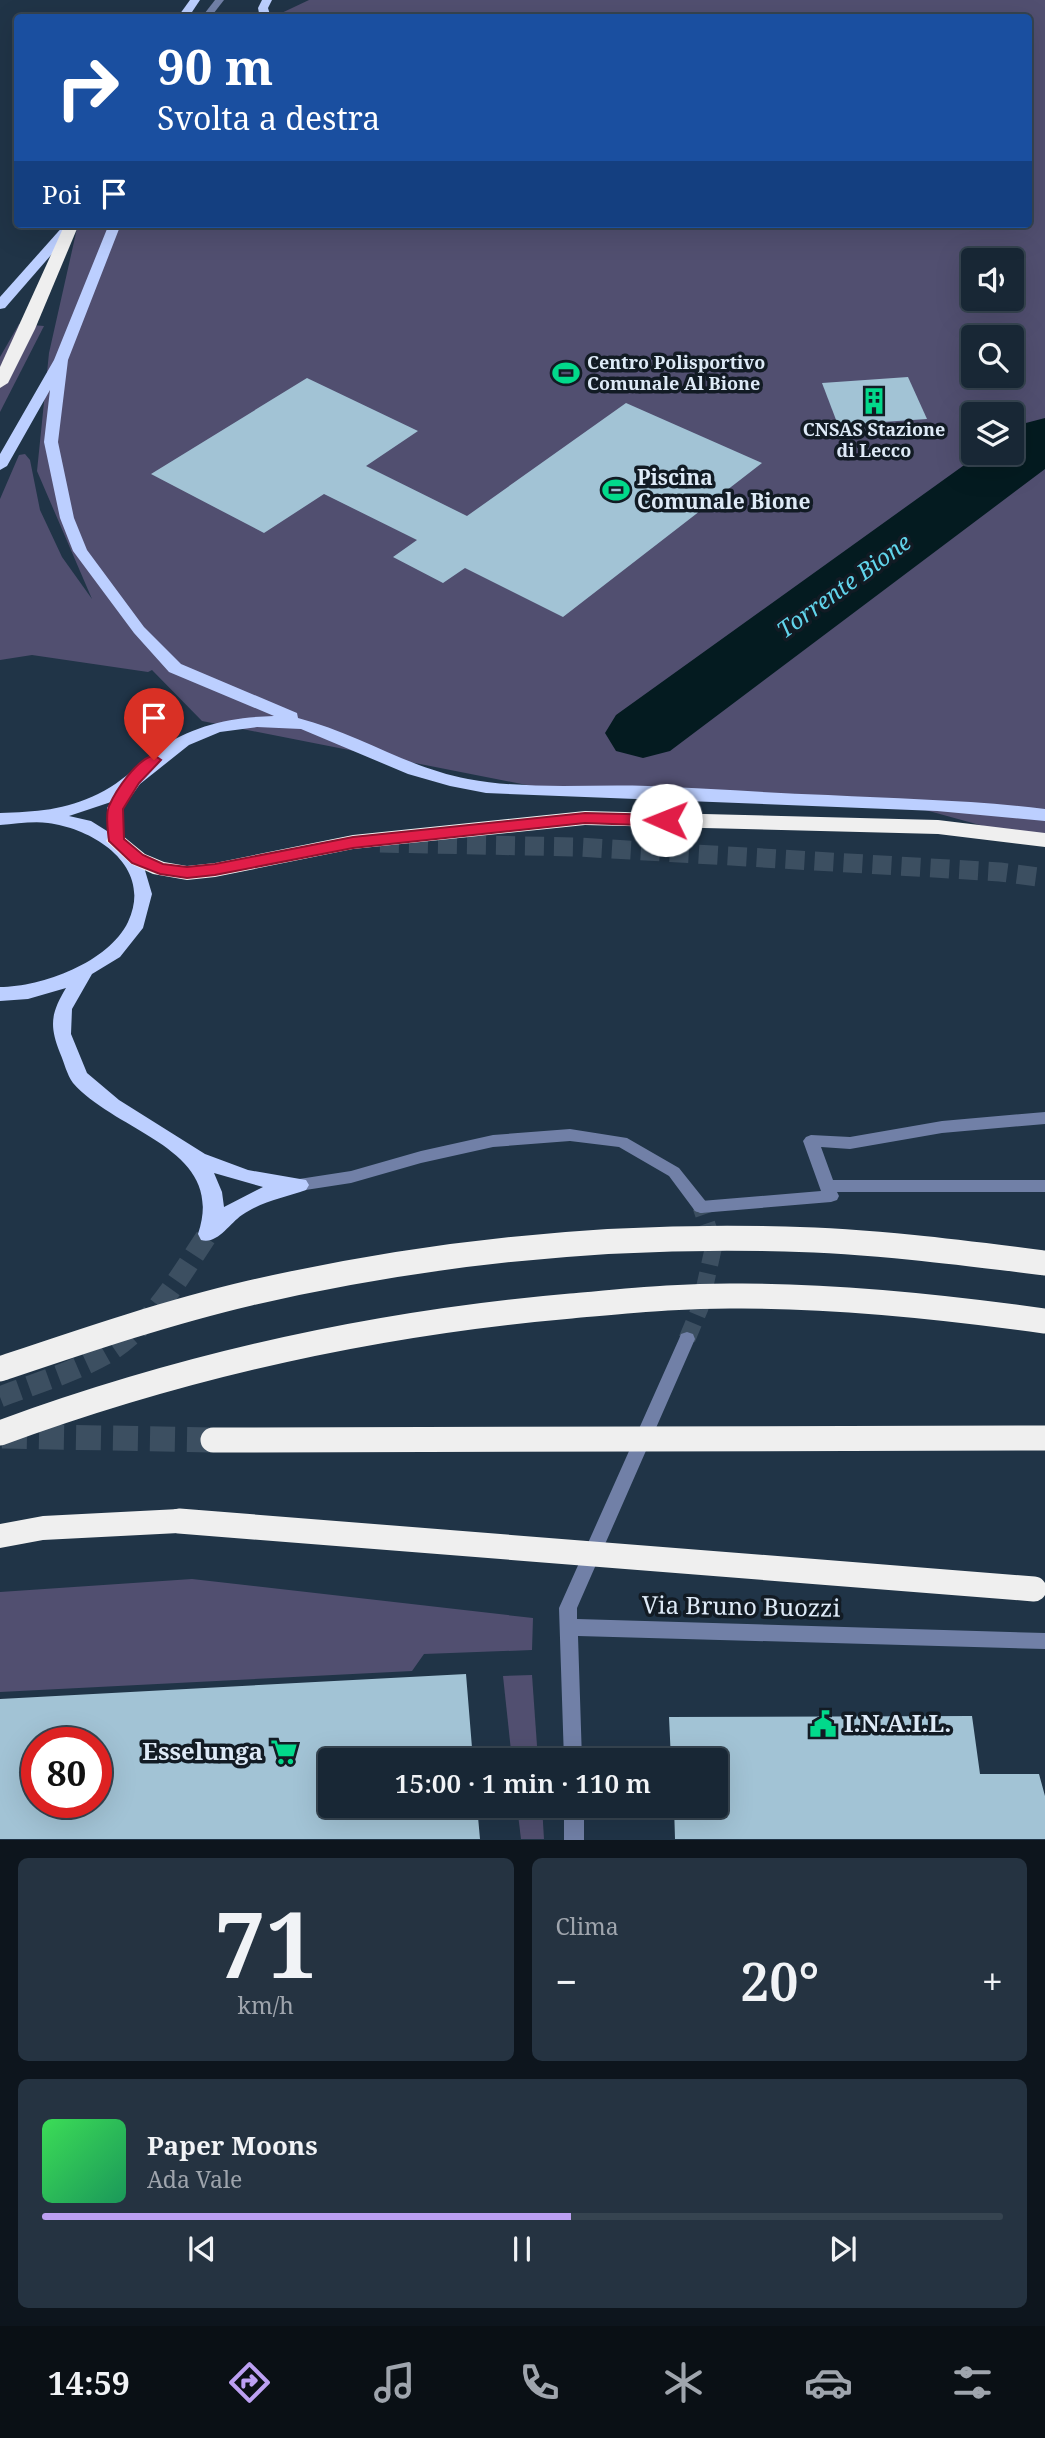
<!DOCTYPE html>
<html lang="it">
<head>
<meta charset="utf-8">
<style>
	body { margin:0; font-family:"Noto Serif",serif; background:#253341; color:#f1f3f6; height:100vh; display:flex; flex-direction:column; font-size:26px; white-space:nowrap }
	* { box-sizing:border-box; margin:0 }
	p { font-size:23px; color:#9fa5ad }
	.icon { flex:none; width:38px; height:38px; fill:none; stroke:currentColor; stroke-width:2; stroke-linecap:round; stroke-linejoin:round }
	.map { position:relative; height:1840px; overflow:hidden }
	.panel { display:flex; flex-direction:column; gap:18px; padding:18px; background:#0d151d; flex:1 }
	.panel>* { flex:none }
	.top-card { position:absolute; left:14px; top:14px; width:1018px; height:214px; border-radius:7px; box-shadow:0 7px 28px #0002,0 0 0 2px #364450; background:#1a4fa0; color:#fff; overflow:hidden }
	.buttons { position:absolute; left:961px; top:248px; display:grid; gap:14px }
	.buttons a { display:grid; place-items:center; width:63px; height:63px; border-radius:7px; background:#182735; box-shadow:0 7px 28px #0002,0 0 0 2px #364450; font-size:35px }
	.speed { position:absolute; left:21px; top:1727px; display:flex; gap:14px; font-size:35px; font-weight:700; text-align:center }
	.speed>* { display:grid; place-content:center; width:91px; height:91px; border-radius:50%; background:#182735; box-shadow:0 7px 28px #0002,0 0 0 2px #364450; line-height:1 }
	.speed .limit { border:10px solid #d22; background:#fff; color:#111 }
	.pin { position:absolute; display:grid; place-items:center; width:60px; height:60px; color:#fff; margin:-72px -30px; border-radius:50% 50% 50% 0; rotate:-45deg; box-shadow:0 0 7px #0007 }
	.pin .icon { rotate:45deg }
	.me { position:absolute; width:77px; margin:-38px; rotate:271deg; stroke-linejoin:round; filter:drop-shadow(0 0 5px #0008) }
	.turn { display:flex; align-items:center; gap:24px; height:147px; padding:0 28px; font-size:32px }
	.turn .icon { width:91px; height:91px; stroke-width:2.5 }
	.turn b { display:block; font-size:49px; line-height:60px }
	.then { display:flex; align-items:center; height:66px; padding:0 28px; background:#0003; gap:14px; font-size:26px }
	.big { font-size:52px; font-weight:600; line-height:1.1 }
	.panel .widget { flex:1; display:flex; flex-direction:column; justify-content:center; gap:10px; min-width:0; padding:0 24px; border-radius:10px; background:#253341 }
	.panel .dial { align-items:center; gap:0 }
	.dial b { font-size:91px; line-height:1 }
	.song { display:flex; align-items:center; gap:21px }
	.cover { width:84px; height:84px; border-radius:10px; background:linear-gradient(135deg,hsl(130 70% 55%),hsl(150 70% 35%)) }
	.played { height:7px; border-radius:4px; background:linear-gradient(90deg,#bca0f2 55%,#364450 55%) }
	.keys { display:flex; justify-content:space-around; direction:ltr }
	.heat { display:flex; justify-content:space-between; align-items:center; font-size:38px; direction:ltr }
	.panel .tiles { flex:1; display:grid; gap:18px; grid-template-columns:1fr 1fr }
	.widget:last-child { grid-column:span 2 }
	.trip { position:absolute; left:318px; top:1748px; width:410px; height:70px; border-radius:7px; background:#182735; box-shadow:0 7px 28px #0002,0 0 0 2px #364450; font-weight:600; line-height:70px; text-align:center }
	.dock { display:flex; height:112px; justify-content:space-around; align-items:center; background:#0a1015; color:#9fa5ad }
	.dock .icon { width:49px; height:49px }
	.dock .selected { color:#bca0f2 }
	.dock b { font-size:32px; color:#f1f3f6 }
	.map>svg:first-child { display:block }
</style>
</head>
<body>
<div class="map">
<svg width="1045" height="1840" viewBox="0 0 1045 1840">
	<rect width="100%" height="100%" fill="#203447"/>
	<g fill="#514f70" fill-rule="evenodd">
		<path d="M309,0H1045V843L918,808L562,792L202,721L152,670L148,672L32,655L0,660V499L19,455L25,454L30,460L40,510L62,557L92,599L37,471L49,353L78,224H1029V18L273,17ZM973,261H1012V299H973ZM973,338H1012V376H973ZM973,415H1012V453H973Z"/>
		<polygon points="19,324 44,326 0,412 0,357"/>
		<polygon points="192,1579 533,1618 532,1650 424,1654 412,1671 0,1692 0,1592"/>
		<polygon points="532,1675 538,1760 512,1760 503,1676"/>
		<polygon points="517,1806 542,1806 544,1839 521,1839"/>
	</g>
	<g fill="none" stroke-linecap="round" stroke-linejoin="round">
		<polygon fill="#041b20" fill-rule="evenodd" points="1045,418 1045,469 670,751 643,758 616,751 605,733 616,715 981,453 1012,453 1012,431 1022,424"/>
	</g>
	<g fill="#a2c3d5" fill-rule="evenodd">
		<polygon points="908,377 927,419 838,425 822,383"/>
		<polygon points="307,378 418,431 366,466 467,516 626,403 762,463 563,617 465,568 443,583 393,557 417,540 324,494 264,533 151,474"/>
		<path d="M466,1674L473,1760H331V1806H477L480,1839H0V1699ZM37,1743H96V1802H37Z"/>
		<polygon points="972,1716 980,1774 1039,1774 1045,1796 1045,1839 675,1839 674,1806 716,1806 716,1760 671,1760 669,1717"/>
	</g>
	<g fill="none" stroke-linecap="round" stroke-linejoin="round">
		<polyline stroke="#3c4f61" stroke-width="17" stroke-dasharray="17 9" stroke-linecap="butt" points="687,1339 700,1308 714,1245 701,1207"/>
		<path stroke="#3c4f61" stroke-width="21" stroke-dasharray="21 10" stroke-linecap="butt" d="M0,1397C36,1383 75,1372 109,1352C153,1324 180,1276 208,1234"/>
		<polyline stroke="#3c4f61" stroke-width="19" stroke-dasharray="19 10" stroke-linecap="butt" points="380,843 578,847 1000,872 1045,878"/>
		<polyline stroke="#3c4f61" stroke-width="25" stroke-dasharray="25 12" stroke-linecap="butt" points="2,1436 213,1440"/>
		<g fill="#7180a7" fill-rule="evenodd">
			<polygon points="215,0 224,0 210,18 201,18"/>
			<polygon points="1045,1112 1045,1124 942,1133 850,1149 821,1147 833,1180 1045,1180 1045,1192 837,1192 839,1196 837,1200 831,1202 701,1213 695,1211 693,1207 695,1203 701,1201 821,1191 803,1141 806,1137 811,1135 850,1137 942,1121"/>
		</g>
		<g fill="#7180a7" fill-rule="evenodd">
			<polygon points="570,1129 627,1138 679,1168 707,1203 709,1207 707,1211 701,1213 695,1211 669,1176 619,1147 570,1141 493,1147 421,1163 351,1183 299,1191 294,1189 291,1185 294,1181 299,1179 351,1171 421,1151 493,1135"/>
			<polygon points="687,1332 693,1334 695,1339 577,1608 577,1619 1045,1633 1045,1649 578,1636 582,1760 564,1760 559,1608 679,1339 681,1334"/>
			<rect x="564" y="1806" width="20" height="34"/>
		</g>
		<g fill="#bccfff" fill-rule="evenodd">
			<polygon points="190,0 200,0 188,18 177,18"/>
			<polygon points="262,0 272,0 268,8 271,18 260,18 258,8"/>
			<polygon points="65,224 78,224 5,308 0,309 0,297"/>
			<path d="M109,224H121L68,360L58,442L74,518L87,550L144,627L181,664L297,713L298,718C357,733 408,768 468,779C527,790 588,784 648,786C708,788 768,793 828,795C901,799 973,800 1045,809V821L937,811L486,793L450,786L408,774L301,729L257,727L220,732L189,745L140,784L123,808L124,842L144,867L152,894L143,928L120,957L92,974L72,1009L71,1034L87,1073L119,1100L205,1154L248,1170L306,1180L309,1185L306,1190C284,1198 262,1201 242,1215C229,1224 217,1245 201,1240L198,1234C227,1148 118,1134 73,1083C67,1075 64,1062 60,1053C49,1025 51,1013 66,988L28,999L0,1001V987C42,987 109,962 128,922C154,867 95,829 48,823C33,821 15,824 0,825V813C35,812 66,810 98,794C121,783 138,765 158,750C192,725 233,717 274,716L169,672L134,633L73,551L60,518L44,442L50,390L7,466L0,470V454L54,360ZM111,802L107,808V831L91,821L69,816ZM214,1173L263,1187L224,1207L222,1192Z"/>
		</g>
		<g fill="#efefef" fill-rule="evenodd">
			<polygon points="65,224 79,224 35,329 8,383 0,388 0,367"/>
			<polygon points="585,811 938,820 1045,833 1045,847 938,834 585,825 353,849 215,877 187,880 153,874 131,864 106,841 109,836 123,836 145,854 164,862 187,866 215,863 353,835"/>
			<polygon points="179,1509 188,1513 192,1521 188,1529 179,1533 43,1540 0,1548 0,1524 43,1516"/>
		</g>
		<g stroke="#efefef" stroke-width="25">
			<path d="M0,1369C83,1341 165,1313 250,1293C424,1253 606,1234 785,1239C872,1241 958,1252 1045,1263"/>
			<path d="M0,1433C185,1365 375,1323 571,1306C628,1301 685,1295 742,1296C843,1296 945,1307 1045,1321"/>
			<polyline points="213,1440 1045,1438"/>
			<polyline points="179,1521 1034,1589"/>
		</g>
	</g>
	<path fill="#e11d48" stroke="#92132f" stroke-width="2" d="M154,755L161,760L139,783L123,809L124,839L143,855L163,864L187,867L215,864L353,837L585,813L666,815L674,820L666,826L585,823L353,848L215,875L187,878L160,874L132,863L109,841C108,831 105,816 109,806C116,790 136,760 154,755Z"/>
	<defs>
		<symbol id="stadium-bare" viewBox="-9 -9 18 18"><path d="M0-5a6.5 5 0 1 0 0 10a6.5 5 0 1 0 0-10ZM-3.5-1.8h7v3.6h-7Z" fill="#02d98b" stroke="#121b24" stroke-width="2.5" paint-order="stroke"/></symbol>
		<symbol id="building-bare" viewBox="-9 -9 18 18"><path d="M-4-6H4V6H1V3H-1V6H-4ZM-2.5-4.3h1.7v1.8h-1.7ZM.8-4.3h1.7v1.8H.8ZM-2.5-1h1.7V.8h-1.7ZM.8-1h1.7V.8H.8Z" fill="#02d98b" stroke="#121b24" stroke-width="2.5" paint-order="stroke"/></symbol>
		<symbol id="civic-bare" viewBox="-9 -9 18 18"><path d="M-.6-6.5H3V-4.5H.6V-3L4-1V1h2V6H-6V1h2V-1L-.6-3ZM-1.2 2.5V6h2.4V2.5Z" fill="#02d98b" stroke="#121b24" stroke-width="2.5" paint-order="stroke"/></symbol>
		<symbol id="supermarket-bare" viewBox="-9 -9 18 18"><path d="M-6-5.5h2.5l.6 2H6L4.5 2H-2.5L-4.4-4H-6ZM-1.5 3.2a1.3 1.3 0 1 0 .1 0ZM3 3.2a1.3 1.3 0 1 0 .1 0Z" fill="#02d98b" stroke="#121b24" stroke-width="2.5" paint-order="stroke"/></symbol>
	</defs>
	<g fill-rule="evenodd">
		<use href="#stadium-bare" x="547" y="354" width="38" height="38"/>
		<use href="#building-bare" x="855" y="382" width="38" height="38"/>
		<use href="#stadium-bare" x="597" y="471" width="38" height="38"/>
		<use href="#civic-bare" x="804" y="1705" width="38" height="38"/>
		<use href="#supermarket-bare" x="265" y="1733" width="38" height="38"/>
	</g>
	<g text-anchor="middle" stroke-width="7" stroke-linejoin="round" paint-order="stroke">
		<g font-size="18" font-weight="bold" fill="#deeaf7" stroke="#121b24" text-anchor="start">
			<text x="587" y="369">Centro Polisportivo<tspan x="587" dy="21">Comunale Al Bione</tspan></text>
			<text x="874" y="436" text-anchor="middle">CNSAS Stazione<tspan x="874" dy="21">di Lecco</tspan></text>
		</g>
		<g font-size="21" font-weight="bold" fill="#deeaf7" stroke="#121b24" text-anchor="start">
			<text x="637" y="485">Piscina<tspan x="637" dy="24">Comunale Bione</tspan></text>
		</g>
		<g font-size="23" font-style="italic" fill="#61d4eb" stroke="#121b24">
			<text transform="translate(844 586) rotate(-36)" y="8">Torrente Bione</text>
		</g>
		<g font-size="24" fill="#deeaf7" stroke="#121b24">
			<text transform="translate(741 1607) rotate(1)" y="8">Via Bruno Buozzi</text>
		</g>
		<g font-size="24" font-weight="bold" fill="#deeaf7" stroke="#121b24" text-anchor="start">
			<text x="844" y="1732">I.N.A.I.L.</text>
			<text x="263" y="1760" text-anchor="end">Esselunga</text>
		</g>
	</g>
</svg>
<div class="buttons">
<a><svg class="icon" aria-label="sound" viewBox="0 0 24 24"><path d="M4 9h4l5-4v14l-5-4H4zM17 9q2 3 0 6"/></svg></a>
<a><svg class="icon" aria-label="search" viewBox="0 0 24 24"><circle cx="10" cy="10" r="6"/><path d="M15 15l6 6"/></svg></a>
<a><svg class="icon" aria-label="layers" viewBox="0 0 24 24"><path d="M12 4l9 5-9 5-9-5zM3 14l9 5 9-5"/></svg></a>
</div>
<div class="speed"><div class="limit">80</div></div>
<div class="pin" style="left:154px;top:760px;background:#d93025"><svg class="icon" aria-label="arrive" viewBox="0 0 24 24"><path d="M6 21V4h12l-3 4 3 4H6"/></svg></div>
<svg class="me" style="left:666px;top:820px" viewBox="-20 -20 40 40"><circle r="19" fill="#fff"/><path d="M0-13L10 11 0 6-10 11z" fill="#e11d48"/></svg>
<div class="trip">15:00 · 1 min · 110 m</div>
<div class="top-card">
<div class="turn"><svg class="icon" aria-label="right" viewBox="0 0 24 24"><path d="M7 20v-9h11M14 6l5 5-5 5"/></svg><div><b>90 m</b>Svolta a destra</div></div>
<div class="then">Poi<svg class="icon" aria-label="arrive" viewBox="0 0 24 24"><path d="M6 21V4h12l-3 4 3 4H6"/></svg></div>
</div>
</div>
<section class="panel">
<div class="tiles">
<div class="widget dial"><b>71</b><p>km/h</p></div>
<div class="widget"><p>Clima</p>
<div class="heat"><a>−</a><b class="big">20°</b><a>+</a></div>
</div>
<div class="widget">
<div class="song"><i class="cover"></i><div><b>Paper Moons</b><p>Ada Vale</p></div></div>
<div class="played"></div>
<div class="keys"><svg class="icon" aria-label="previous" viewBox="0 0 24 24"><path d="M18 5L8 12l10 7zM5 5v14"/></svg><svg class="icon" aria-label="pause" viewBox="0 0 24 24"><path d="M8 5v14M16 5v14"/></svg><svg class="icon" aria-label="next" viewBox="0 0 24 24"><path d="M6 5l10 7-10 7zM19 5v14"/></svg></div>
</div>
</div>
</section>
<nav class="dock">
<b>14:59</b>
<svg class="icon selected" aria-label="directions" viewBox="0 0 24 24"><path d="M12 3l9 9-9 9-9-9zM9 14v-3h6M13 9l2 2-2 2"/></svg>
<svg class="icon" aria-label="music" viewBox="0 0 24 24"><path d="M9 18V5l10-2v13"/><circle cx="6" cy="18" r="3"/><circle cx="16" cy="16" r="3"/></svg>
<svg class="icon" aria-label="phone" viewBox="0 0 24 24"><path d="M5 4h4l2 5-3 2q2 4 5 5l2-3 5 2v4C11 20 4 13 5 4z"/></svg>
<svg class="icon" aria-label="climate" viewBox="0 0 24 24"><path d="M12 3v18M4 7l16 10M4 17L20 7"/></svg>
<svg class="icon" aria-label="car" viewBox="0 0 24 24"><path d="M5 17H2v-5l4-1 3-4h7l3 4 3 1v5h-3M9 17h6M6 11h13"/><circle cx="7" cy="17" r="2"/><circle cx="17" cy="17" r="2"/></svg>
<svg class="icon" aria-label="filters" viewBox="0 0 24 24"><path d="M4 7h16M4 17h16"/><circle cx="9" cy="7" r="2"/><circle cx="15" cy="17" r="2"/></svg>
</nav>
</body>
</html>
